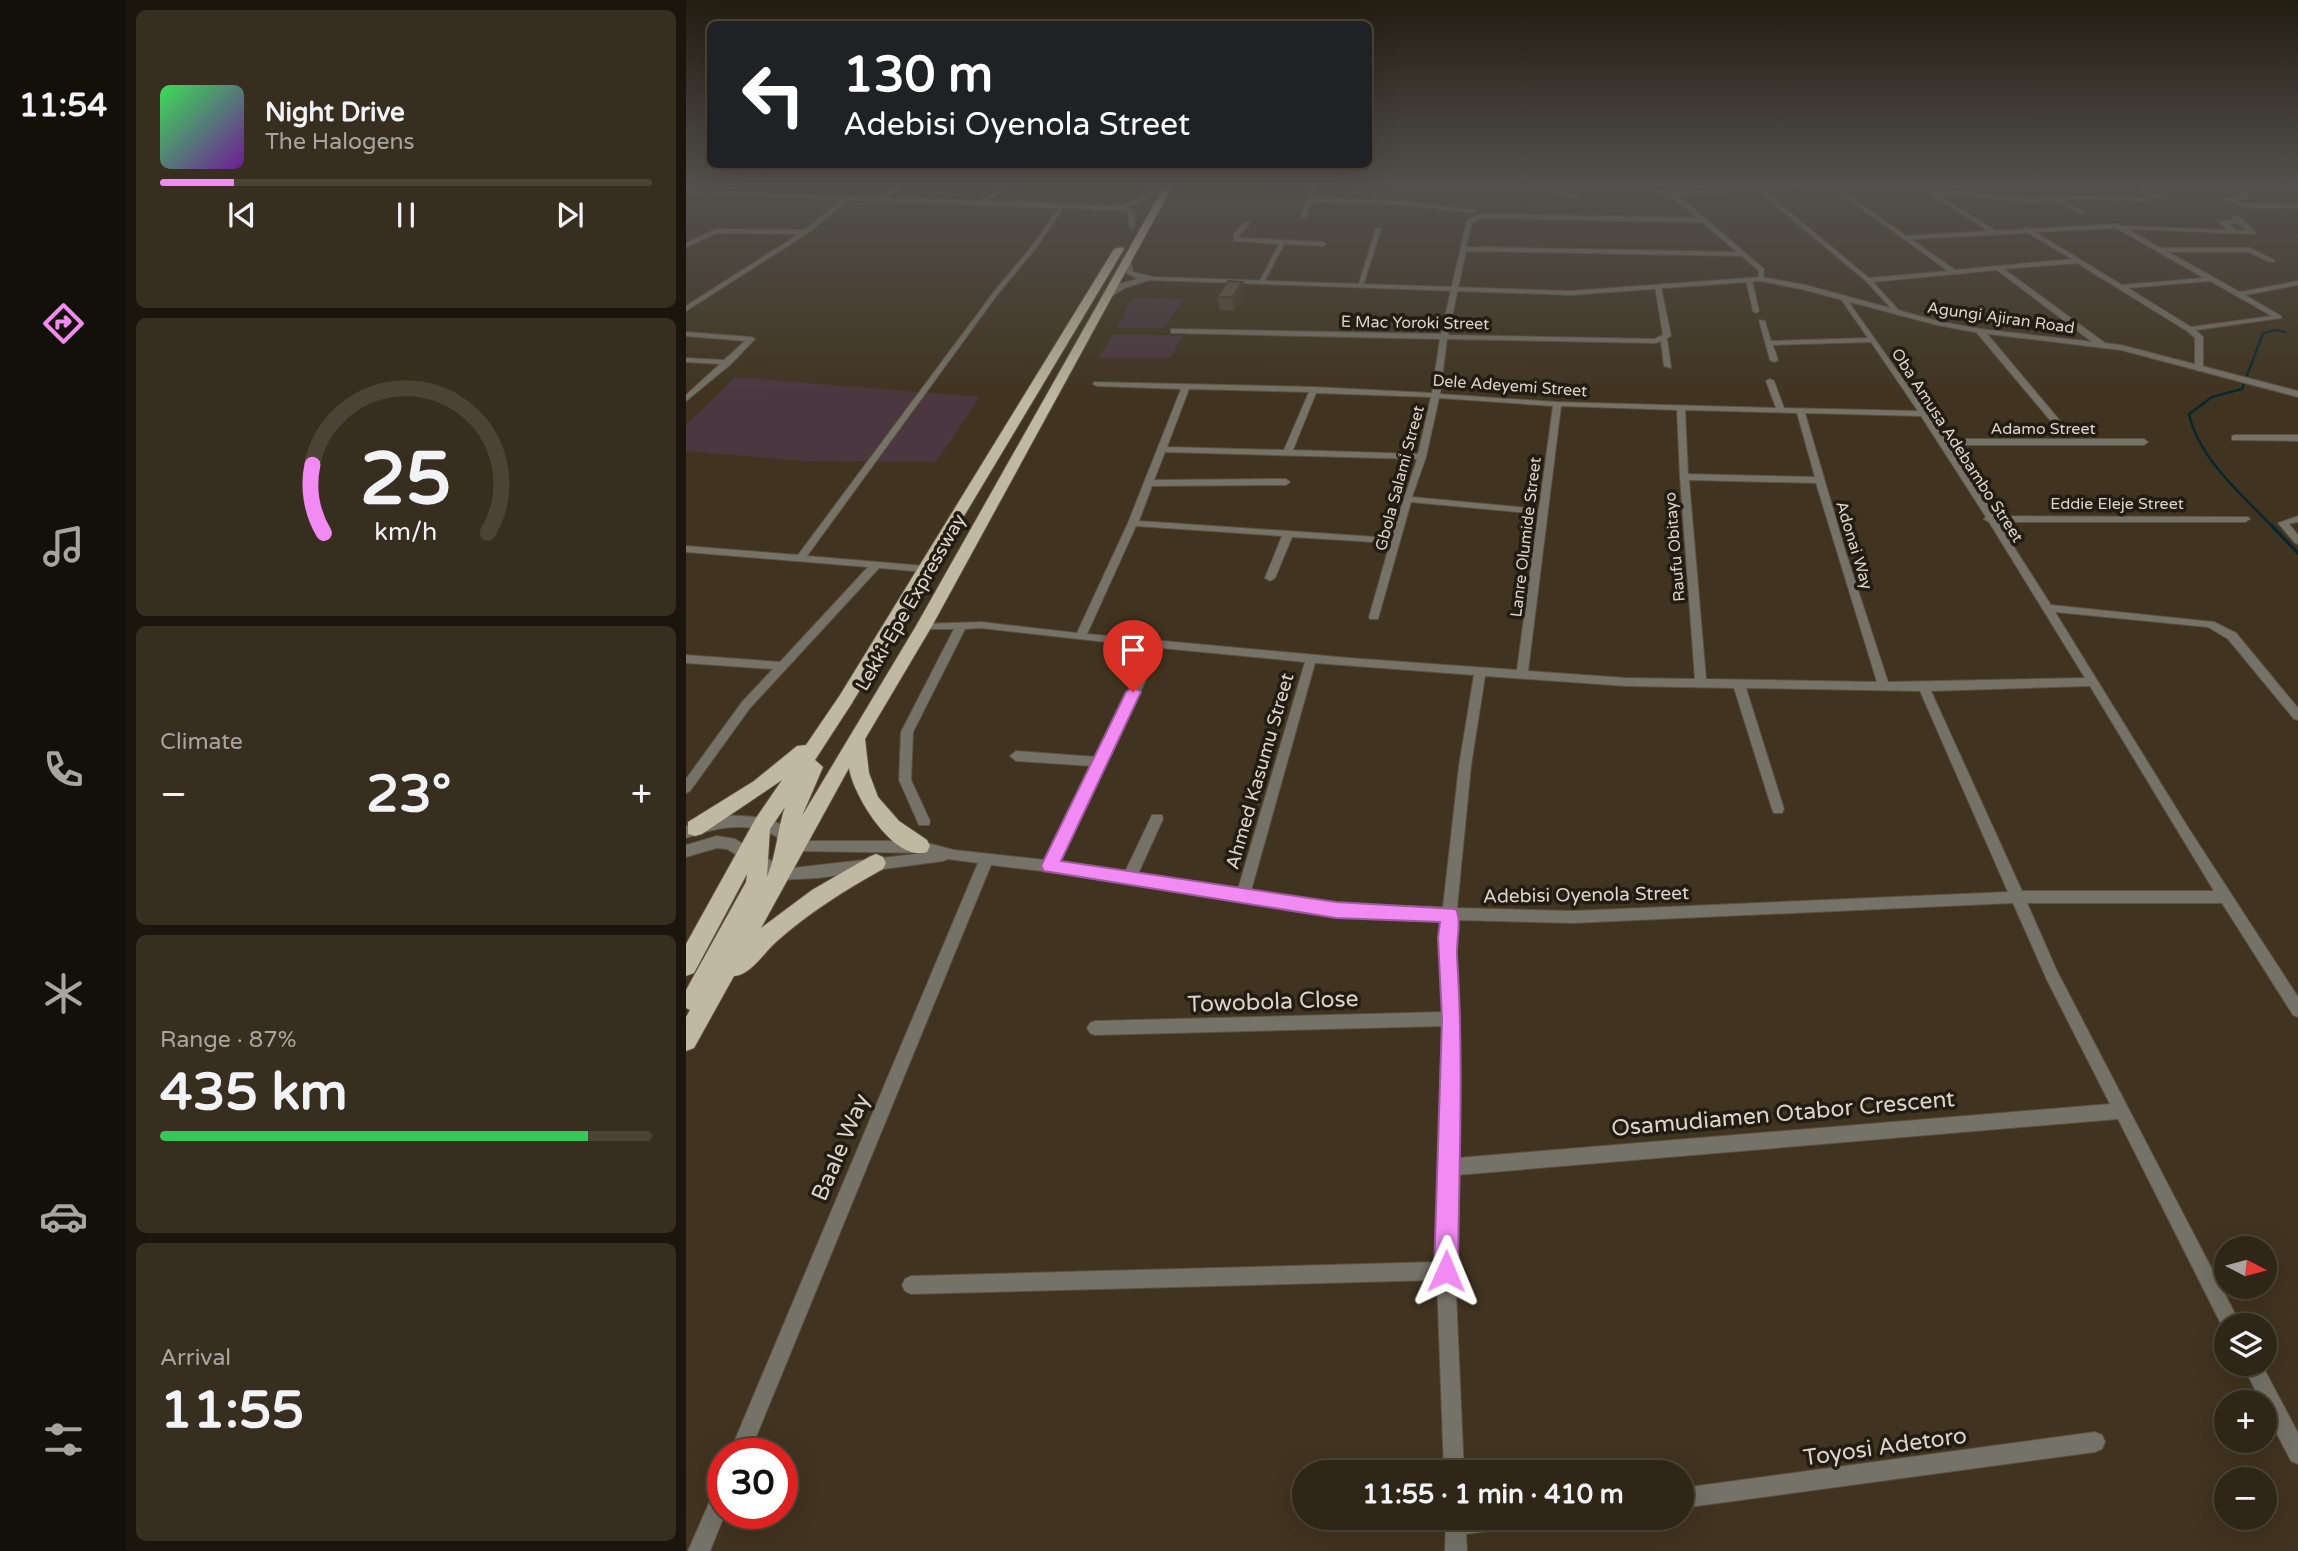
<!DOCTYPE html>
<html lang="en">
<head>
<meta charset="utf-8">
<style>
	body { margin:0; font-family:"Varela Round",sans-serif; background:#382e20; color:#f1f3f6; height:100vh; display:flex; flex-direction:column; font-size:26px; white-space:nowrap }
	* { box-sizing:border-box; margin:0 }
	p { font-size:23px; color:#a8a5a1 }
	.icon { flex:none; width:38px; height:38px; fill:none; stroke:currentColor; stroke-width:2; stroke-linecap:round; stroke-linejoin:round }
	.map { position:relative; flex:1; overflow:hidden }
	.sheet { display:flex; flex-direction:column; gap:10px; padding:10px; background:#1a150d; width:560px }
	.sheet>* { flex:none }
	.hud { position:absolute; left:21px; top:21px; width:665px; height:147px; border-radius:10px; box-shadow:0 7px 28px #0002,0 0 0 2px #4b4336; background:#202124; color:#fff; overflow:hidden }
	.needle { width:46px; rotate:96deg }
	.fabs { position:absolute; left:1528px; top:1236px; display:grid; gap:14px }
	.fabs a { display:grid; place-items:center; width:63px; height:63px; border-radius:50%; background:#302617; box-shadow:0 7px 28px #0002,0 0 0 2px #4b4336; font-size:35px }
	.speed { position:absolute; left:21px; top:1438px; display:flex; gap:14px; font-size:35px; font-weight:700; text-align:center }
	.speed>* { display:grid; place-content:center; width:91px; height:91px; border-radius:50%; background:#302617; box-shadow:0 7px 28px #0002,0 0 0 2px #4b4336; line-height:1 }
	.speed .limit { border:10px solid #d22; background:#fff; color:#111 }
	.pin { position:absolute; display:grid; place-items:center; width:60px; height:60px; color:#fff; margin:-72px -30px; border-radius:50% 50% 50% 0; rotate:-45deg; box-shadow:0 0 7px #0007 }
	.pin .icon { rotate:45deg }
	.me { position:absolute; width:77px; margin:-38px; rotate:1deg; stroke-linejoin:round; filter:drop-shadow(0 0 5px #0008) }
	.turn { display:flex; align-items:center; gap:24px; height:147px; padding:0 21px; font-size:32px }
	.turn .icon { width:91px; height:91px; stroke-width:2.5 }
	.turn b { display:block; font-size:49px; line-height:60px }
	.big { font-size:52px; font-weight:700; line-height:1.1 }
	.sheet .tile { flex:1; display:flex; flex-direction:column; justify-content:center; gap:10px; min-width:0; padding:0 24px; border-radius:10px; background:#382e20 }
	.sheet .dial { align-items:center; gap:0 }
	.dial svg { height:182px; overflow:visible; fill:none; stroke:#4b4336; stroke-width:7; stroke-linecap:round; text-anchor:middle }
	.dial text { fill:#f1f3f6; stroke:none }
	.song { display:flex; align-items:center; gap:21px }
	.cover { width:84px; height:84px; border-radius:10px; background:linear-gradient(135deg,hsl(130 70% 55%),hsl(280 70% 35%)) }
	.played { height:7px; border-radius:4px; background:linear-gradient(90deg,#f28af3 15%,#4b4336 15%) }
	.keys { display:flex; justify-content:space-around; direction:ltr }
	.heat { display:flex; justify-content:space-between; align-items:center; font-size:38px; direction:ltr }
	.charge { height:10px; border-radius:5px; background:linear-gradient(90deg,#34c759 87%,#4b4336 0) }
	.trip { position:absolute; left:606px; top:1460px; width:402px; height:70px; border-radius:35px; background:#302617; box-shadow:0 7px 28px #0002,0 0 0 2px #4b4336; font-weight:700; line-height:70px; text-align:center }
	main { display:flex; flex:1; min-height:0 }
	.tab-bar { display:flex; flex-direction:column; width:126px; justify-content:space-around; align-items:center; background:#130f09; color:#a8a5a1 }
	.tab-bar .icon { width:49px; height:49px }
	.tab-bar .on { color:#f28af3 }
	.tab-bar b { font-size:32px; color:#f1f3f6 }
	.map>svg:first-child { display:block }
</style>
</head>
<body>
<main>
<nav class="tab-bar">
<b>11:54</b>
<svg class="icon on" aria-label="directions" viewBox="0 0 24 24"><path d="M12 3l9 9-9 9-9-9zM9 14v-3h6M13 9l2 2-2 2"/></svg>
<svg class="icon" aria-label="music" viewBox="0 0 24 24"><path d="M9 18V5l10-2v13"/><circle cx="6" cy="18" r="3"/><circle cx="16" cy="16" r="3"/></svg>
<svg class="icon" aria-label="phone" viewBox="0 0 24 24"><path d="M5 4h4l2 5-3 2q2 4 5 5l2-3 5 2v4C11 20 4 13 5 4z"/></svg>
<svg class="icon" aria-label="climate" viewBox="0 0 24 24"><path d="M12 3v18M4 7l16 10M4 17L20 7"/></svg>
<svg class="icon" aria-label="car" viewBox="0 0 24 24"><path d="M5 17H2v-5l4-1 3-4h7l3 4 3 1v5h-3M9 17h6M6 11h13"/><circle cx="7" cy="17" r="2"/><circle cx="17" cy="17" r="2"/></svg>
<svg class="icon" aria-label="filters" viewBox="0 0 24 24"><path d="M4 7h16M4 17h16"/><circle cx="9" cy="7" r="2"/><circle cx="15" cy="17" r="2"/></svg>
</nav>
<section class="sheet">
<div class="tile">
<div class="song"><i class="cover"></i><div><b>Night Drive</b><p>The Halogens</p></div></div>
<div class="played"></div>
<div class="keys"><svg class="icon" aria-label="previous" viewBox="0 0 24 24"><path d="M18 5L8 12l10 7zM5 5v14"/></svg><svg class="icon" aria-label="pause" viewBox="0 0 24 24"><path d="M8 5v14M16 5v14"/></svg><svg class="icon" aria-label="next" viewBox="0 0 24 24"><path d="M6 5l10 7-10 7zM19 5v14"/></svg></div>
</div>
<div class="tile dial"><svg viewBox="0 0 100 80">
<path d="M14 69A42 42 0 1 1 86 69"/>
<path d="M14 69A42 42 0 0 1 9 39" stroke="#f28af3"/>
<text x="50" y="56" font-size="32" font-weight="700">25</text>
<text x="50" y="72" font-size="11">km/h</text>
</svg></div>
<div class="tile"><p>Climate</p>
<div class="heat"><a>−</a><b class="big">23°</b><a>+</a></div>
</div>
<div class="tile"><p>Range · 87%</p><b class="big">435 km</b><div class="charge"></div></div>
<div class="tile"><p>Arrival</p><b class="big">11:55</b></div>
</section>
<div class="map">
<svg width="1612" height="1551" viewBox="0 0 1612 1551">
	<rect width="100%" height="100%" fill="#40331f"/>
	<g fill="#4a373f">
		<polygon points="447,298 492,299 498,299 478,328 430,328"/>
		<polygon points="427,335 470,335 497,336 484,358 412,358"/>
		<polygon points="49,377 294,397 250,462 118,461 0,451 0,425"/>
	</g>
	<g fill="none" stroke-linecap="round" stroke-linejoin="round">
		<path stroke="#06272d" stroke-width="2.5" d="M1587,527C1556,495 1513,459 1503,414L1526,397L1556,389L1577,333L1589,330L1599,332"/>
		<polyline stroke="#06272d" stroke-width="3.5" points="1586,526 1612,553"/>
		<defs>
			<g id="minor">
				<polygon points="214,185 220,185 191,201 186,200"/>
				<polygon points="319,185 325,185 296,205 292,205 292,203"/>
				<polygon points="626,185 631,185 626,198 718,201 791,211 788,213 718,205 625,202 620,217 615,218"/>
				<polygon points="817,185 860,187 896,197 893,199 860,191"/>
				<path d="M959,185H964L982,193L1119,185L1117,187L1077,190L1183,278L1262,271L1143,185H1148L1220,236L1303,231L1230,185H1235L1251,194L1270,191L1351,199L1375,195L1464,198L1466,201L1374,199L1399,212L1397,215L1368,200L1351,203L1270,195L1255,197L1310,231L1337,229L1340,227L1344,229L1431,224L1436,226L1542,230L1533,222L1548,220L1546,217L1549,215L1557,220L1569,232V234L1441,229L1475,248H1564L1588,260V262H1584L1563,252H1482L1554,292L1612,281V285L1559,295L1595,316V318L1510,330L1517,337V369L1513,371L1509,369V338L1501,331L1391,263L1318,269L1419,343V347H1413L1311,270L1187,282L1216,314L1211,315L1180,281L1071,190L988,196L1000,202L1078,269L1077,280H1073V271L1056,256L780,251L762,335L968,339L977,335L969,287L972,285L975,287L985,336L981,338L985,368L978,366L975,341L969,343L761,339L754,394L871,402L1090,408L1080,381L1084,379L1088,381L1098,408L1232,411L1185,342L1087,345L1092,360L1088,362L1084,360L1073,320L1079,321L1085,341L1182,338L1155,299L1158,297L1160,298L1259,439H1458L1462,442L1458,445H1262L1309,516L1562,517L1564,519L1559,522H1312L1365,605L1528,622L1550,633L1612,708V720L1608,719L1542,639L1522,627L1369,612L1503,829L1612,997V1017L1607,1015L1536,903H1341L1371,971L1555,1325H1540L1539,1332L1432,1119L771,1175L769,1271L778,1472H758L751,1280L225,1294L219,1291L216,1285L219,1279L225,1276L751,1262L758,1026L409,1035L404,1033L401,1028L404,1023L409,1021L758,1012L754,938L756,919L650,916L364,872L305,865L63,1454H43L292,863L262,859L257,861L132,878L94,880L89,878L87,874L89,870L239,853L112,851L107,850L105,846L107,842L112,841H234L268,850L360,860L406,766L330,761L324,756L330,751L411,757L465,647L295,628L279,629L227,732L225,780L244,821L243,825H233L213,780L215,732L268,629H238L234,628L233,626L234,624L295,622L391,633L442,523L495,389L411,386L407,384L408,382L628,387L746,393L754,339L488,333H485V329L755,334L781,220L795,214L1012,218L996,204ZM796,218L1016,222L1051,252L780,247L786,222ZM1541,223H1552L1561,231L1550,230ZM1430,228L1518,278L1436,285L1349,232ZM1342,233L1386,259L1269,270L1225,239ZM1524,281L1586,316L1505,327L1442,288ZM503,389L623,392L598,450L481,447ZM630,393L745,397L732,454L607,450ZM753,398L867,406L853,509L726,497L740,457ZM875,406L991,410L994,477L1009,679L940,678L842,671ZM999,410L1111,413L1129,477L1002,474ZM1119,413L1235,416L1300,517L1298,519L1303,522L1399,678L1202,682L1159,550ZM479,452L731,459L705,538L453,521L466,486L600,485L604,482L600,479L468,480ZM1003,480L1130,483L1191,682L1020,679ZM725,502L852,514L831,670L663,658L401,634L450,526L596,536L579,578L584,581L589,578L606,537L704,543L683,617L684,619H692ZM475,648L619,662L552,889L452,874L477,819L476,815H466L439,872L373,862ZM629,663L788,675L773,766L757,907L650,904L565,891ZM799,676L940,686L1048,688L1086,809L1088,813H1096L1098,809L1060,688L1234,691L1322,892L887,911L771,908L785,766ZM1404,686L1528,891H1336L1245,691ZM1327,903L1361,980L1424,1104L771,1158L774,1019L768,938L770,920L887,923Z"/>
				<path d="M1448,185H1454L1466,194L1484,197C1470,201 1459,195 1448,185Z"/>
				<path d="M1541,185H1547L1563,198L1549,201L1564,204H1612V208C1588,207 1560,212 1539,200V198L1555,197Z"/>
				<polygon points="1600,185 1606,185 1612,189 1612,193"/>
				<polygon points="159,197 164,198 122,233 0,311 0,306 113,234 31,233 0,247 0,243 30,229 119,230"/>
				<polygon points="375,205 378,207 350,248 311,295 121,556 239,566 244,569 239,572 193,568 64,708 4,791 0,793 0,779 56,702 87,669 0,663 0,655 94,662 182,567 0,552 0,546 112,555 307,293 346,246"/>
				<polygon points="559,222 564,223 554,234 553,238 637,242 640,244 637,246 598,244 578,282 573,283 593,244 548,241 548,234"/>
				<polygon points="690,228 695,229 677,286 672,287"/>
				<polygon points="1063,278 1066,280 1073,311 1070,313 1067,311 1060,280"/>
				<polygon points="1291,329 1297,329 1375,422 1375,426 1369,426 1291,333"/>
				<polygon points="0,332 65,337 69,339 45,364 0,401 0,395 34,364 0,362 0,358 38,360 59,341 0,336"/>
				<polygon points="1549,435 1612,435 1612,441 1546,440 1546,436"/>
				<polygon points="1612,516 1612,522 1603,524 1612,535 1612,544 1609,543 1592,523"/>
				<polygon points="1556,1363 1575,1363 1612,1433 1612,1464 1605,1461 1578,1409 1578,1402 1575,1402"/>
				<polygon points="1409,1432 1416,1435 1419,1442 1416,1449 1409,1452 996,1508 996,1488"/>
				<polygon points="37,1484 37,1514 39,1514 24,1551 2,1551 30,1487"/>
				<polygon points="760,1517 844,1517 841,1524 834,1527 780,1534 781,1551 759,1551"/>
			</g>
			<g id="tertiary">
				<polygon points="467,189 469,192 452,204 438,207 448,212 449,226 446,228 443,226 442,213 432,210 0,194 0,190 429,206 448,201"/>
				<polygon points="440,257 444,259 447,272 468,277 885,291 1075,277 1119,285 1252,321 1294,329 1435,345 1612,391 1612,397 1435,350 1294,333 1251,325 1115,289 1075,281 885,295 463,280 439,288 426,296 420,296 420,292 433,284 452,279 440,273 436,259"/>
				<path d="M41,816C65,815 100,818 114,841L112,845L107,847C98,844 92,836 83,833C56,821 26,829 0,838V826Z"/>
				<polygon points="31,836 49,839 99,869 102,874 99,879 94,880 89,879 41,849 31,848 0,857 0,845"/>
			</g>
			<path id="trunk" d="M479,185H487L246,626L179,739L183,773L192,797L213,821L241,840L244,846L241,852C208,863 167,795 163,768L75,928L126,890L183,857L190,854L197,857L200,863L197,869C159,890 122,913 89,943C77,954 64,975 48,976L8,1048L0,1051V1017L4,1010L0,1008V990L60,882L61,874L8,973L0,976V944L70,818L96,780L16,834L9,836L2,834V822L68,781L111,746L120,745L154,695L428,249L436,247L438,249L166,703L129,760L137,767L116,816L230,626ZM99,807C92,826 89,862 81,876L84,829Z"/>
		</defs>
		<use href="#minor" stroke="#5c503e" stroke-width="2"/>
		<use href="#tertiary" stroke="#5c503e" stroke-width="2"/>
		<use href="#trunk" stroke="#5c503e" stroke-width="2"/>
		<use href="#minor" fill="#757267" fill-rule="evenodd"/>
		<use href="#tertiary" fill="#757267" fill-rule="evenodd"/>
		<use href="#trunk" fill="#c0b8a0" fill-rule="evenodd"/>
	</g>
	<polygon fill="#554635" points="557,282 559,295 549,311 534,310 531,297"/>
	<polygon fill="#45392b" points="557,282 559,295 549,311 546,297"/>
	<polygon fill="#63513e" stroke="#45392b" stroke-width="2" points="542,281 557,282 546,297 531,297"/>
	<linearGradient id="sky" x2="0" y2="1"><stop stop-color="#231c11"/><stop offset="0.46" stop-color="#53504d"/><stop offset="1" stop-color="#53504d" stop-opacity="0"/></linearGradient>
	<rect width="1612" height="402" fill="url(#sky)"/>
	<path fill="#f28af3" stroke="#9d5a9e" stroke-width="2" d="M447,687L455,692L375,861L650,902L770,909C776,921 770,942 771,956C778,1061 773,1166 772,1271L768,1279L760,1282L752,1279L748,1271L756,1019L752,938L754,922L650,918L358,871L355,866L440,692Z"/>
	<g text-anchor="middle" stroke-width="7" stroke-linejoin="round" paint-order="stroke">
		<g font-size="16" fill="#ddd5c9" stroke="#221c13">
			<text transform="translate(1315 317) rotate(8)" y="6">Agungi Ajiran Road</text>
			<text transform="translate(729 322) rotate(1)" y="6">E Mac Yoroki Street</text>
			<text transform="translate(824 385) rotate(4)" y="6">Dele Adeyemi Street</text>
			<text x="1357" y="434">Adamo Street</text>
			<text transform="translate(1272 445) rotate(57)" y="6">Oba Amusa Adebambo Street</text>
			<text transform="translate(713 478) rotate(-75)" y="6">Gbola Salami Street</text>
			<text x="1431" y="509">Eddie Eleje Street</text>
			<text transform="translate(839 537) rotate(-83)" y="6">Lanre Olumide Street</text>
			<text transform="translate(1169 545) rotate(73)" y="6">Adonai Way</text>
			<text transform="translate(988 547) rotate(-95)" y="6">Raufu Obitayo</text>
		</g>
		<g font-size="19" fill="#ddd5c9" stroke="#221c13">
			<text transform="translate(224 602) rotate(-60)" y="7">Lekki-Epe Expressway</text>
			<text transform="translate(573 771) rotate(-74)" y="7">Ahmed Kasumu Street</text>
			<text transform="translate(900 894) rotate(-1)" y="7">Adebisi Oyenola Street</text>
		</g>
		<g font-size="23" fill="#ddd5c9" stroke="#221c13">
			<text transform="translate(587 1001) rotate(-2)" y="8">Towobola Close</text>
			<text transform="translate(1097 1113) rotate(-5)" y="8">Osamudiamen Otabor Crescent</text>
			<text transform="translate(154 1147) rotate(-67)" y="8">Baale Way</text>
			<text transform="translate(1199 1446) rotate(-8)" y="8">Toyosi Adetoro</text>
		</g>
	</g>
</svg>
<div class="fabs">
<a><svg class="needle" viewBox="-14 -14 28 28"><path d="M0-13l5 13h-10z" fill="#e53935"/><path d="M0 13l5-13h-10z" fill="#a8a5a1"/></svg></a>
<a><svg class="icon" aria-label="layers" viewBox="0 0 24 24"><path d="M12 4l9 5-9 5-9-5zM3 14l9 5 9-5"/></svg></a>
<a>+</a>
<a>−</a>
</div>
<div class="speed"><div class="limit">30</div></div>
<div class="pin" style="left:447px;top:692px;background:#d93025"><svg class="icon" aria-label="arrive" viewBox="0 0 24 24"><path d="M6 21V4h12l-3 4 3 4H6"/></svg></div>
<svg class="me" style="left:760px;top:1271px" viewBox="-20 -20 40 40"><path d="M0-17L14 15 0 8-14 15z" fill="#f28af3" stroke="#fff" stroke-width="4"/></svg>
<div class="trip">11:55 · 1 min · 410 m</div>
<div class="hud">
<div class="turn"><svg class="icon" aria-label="left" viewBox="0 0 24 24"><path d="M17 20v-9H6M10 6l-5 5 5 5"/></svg><div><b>130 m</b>Adebisi Oyenola Street</div></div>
</div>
</div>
</main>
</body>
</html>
